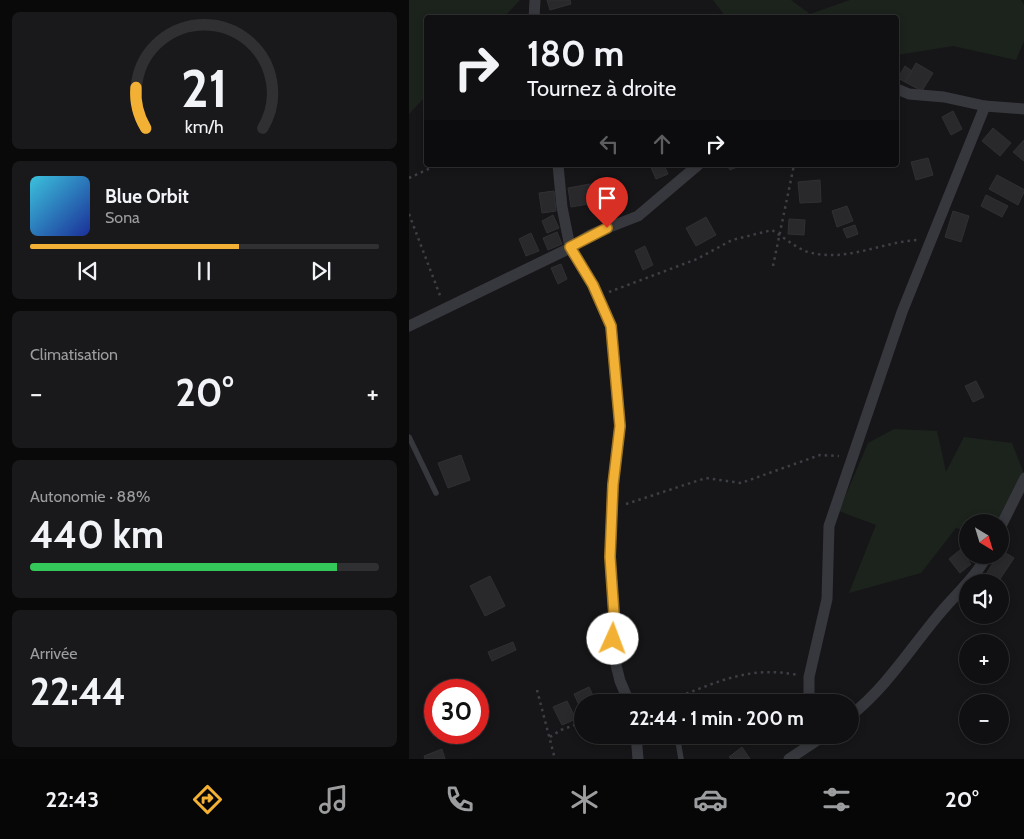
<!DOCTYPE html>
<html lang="fr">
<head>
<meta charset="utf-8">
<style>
	body { margin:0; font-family:Cabin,sans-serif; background:#19191b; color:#f1f3f6; height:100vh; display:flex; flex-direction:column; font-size:19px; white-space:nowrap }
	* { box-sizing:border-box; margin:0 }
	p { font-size:16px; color:#9c9d9f }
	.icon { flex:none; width:28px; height:28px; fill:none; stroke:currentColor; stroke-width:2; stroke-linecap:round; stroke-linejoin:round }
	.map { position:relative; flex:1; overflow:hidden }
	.drawer { display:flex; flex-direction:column; gap:12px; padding:12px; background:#09090a; width:409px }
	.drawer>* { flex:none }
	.top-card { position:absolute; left:15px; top:15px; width:475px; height:152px; border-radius:5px; box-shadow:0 2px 8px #0003,0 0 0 1px #303032; background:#101012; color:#f1f3f6; overflow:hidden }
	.needle { width:32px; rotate:142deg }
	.fabs { position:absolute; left:550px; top:514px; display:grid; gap:10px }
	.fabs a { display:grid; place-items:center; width:50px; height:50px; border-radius:50%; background:#101012; box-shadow:0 2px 8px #0003,0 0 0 1px #303032; font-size:25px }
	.speed { position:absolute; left:15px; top:679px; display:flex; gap:10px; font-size:25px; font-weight:700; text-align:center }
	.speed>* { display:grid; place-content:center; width:65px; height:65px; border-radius:50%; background:#101012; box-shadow:0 2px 8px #0003,0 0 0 1px #303032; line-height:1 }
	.speed .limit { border:8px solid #d22; background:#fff; color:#111 }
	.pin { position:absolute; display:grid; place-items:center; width:42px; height:42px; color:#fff; margin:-51px -21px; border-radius:50% 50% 50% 0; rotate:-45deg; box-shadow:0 0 5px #0007 }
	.pin .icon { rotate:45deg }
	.me { position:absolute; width:55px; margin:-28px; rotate:2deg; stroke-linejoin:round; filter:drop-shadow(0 0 4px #0008) }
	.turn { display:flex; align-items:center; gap:18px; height:105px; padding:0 20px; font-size:22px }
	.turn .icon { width:65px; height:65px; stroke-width:2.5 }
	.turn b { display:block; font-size:35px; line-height:42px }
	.lanes { display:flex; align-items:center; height:48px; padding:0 20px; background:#0003; justify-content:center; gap:25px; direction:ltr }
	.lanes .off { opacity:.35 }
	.big { font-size:38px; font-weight:700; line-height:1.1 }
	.drawer .card { flex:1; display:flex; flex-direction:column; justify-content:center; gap:8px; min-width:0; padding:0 18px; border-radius:8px; background:#19191b }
	.drawer .dial { align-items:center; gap:0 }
	.dial svg { height:130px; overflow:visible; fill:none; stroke:#303032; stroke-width:7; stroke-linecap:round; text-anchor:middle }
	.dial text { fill:#f1f3f6; stroke:none }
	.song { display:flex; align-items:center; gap:15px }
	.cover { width:60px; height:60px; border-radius:8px; background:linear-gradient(135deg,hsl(190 70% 55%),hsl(230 70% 35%)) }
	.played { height:5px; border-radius:2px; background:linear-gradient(90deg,#f2b134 60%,#303032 60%) }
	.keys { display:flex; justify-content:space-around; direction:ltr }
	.heat { display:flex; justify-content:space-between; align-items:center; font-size:28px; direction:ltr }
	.charge { height:8px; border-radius:4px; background:linear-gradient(90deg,#34c759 88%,#303032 0) }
	.trip { position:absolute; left:165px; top:694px; width:285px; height:50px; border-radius:25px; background:#101012; box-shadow:0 2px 8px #0003,0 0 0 1px #303032; font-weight:700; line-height:50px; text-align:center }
	.menu { display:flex; height:80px; justify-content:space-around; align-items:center; background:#060607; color:#9c9d9f }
	.menu .icon { width:35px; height:35px }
	.menu .current { color:#f2b134 }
	.menu b { font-size:22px; color:#f1f3f6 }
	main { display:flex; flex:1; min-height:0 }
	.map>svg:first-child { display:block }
</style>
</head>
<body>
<main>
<section class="drawer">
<div class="card dial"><svg viewBox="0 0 100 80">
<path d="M14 69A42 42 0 1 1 86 69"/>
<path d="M14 69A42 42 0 0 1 8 44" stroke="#f2b134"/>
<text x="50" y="56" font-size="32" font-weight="700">21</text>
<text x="50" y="72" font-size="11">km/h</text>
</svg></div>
<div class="card">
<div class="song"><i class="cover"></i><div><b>Blue Orbit</b><p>Sona</p></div></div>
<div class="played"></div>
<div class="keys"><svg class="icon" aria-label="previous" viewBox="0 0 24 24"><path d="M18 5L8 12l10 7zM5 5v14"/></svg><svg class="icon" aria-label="pause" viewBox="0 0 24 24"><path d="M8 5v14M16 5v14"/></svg><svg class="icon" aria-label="next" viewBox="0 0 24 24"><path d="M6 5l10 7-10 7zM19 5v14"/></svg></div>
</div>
<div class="card"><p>Climatisation</p>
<div class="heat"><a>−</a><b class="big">20°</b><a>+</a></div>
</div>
<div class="card"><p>Autonomie · 88%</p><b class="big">440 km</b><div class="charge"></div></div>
<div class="card"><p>Arrivée</p><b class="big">22:44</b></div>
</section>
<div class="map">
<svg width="616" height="759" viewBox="0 0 616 759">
	<rect width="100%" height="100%" fill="#161618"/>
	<g fill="#1c231d">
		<polygon points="0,0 111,0 95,17 18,18 17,96 0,114"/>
		<polygon points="304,0 382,0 401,14 441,0 612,0 615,5 615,41 607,60 544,46 488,55 488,18 317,17"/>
		<polygon points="485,429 528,431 537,472 555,437 603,443 615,474 591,522 559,522 559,531 547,528 512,573 440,593 467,525 430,511 459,443"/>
	</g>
	<g fill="#29292c" stroke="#303034">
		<polygon points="138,0 161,0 162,4 141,10"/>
		<polygon points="507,63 524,73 513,91 496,82"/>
		<polygon points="496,66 503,71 496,82 489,78"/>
		<polygon points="544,111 553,129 542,135 533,117"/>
		<polygon points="584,128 602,143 591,156 573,141"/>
		<polygon points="616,139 616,162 604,152"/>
		<polygon points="519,158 524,175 507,180 502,162"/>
		<polygon points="241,165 255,165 259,174 247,179"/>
		<polygon points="318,165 333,165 321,170"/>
		<polygon points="588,175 616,190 609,205 580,189"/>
		<polygon points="411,180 412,202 391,203 389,182"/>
		<polygon points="181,184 185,203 162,207 159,188"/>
		<polygon points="145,191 147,211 133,213 130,193"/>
		<polygon points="577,195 599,206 593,217 572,206"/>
		<polygon points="438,206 444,221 428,227 423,211"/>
		<polygon points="544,211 560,216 552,242 536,237"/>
		<polygon points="144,215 150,228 138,233 133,221"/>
		<polygon points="297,217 307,235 287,246 277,228"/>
		<polygon points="380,219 396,220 395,235 379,234"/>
		<polygon points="446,225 449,234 438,238 434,229"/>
		<polygon points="148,232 153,244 139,250 134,238"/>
		<polygon points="122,233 130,251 117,256 110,239"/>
		<polygon points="236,246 244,265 234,270 226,251"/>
		<polygon points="152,264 158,279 149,284 142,268"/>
		<polygon points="567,381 575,397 564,402 556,386"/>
		<polygon points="52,455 61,480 39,488 29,463"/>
		<polygon points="551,550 562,564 551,573 540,559"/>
		<polygon points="592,550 605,558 589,582 577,574 589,555 591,555"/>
		<polygon points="81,576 96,606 76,616 61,586"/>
		<polygon points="104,642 107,650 83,661 79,652"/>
		<polygon points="180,687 187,702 174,702 174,714 165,694"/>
		<polygon points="158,701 167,719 153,725 144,707"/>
		<polygon points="180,735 203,735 182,741"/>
		<polygon points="333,747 341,759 322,759 320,757"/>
		<polygon points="33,749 36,759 16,759 15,756"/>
	</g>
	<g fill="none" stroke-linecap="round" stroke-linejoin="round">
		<g stroke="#3d3f44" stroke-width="2.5" stroke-dasharray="2.5 4" stroke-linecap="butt">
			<polyline points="0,178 28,165"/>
			<polyline points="0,214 32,298"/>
			<polyline points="364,266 385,165"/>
			<path d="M200,292L288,259L323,240L363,230C374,237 385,246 396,251C435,264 471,242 509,240"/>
			<polyline points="217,504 297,478 332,483 411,455 430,456"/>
			<polyline points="128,690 146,759"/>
			<path d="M271,696C314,680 342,666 389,675"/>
			<polyline points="232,701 254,699"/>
			<polyline points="141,737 152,730 174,722"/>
		</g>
		<g stroke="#37383d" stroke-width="5.5">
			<polyline points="0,437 27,493"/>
			<polyline points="262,699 263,702"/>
			<polyline points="268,735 272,759"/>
		</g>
		<g stroke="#37383d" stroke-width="11">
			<polyline points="125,18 126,0"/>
			<polyline points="488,89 500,94 535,97 576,106 616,109"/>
			<polyline points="149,165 153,207 161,247 184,285 202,326 211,426 204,485 201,557 206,628 203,649 211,681 220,702"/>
			<polyline points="0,326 155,251 183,234 229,216 289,165"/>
			<polyline points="591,528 616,478"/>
			<polyline points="400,702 400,677 418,599 420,526 493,312 576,106"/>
			<path d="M441,716C478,687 503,646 532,612C548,593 567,577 578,555"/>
			<polyline points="227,735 229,759"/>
			<polyline points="380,759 416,735"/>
		</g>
	</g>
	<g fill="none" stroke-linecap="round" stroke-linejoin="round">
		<defs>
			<polyline id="route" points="198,228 161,247 184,285 202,326 211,426 204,485 201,557 206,628 204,639"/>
		</defs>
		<use href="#route" stroke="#9d7322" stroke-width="12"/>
		<use href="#route" stroke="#f2b134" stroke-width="9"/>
	</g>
</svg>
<div class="fabs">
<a><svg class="needle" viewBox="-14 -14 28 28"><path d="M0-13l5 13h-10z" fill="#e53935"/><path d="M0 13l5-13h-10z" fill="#9c9d9f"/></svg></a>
<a><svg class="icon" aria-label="sound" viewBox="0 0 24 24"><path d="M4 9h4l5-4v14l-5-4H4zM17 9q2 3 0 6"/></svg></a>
<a>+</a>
<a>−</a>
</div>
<div class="speed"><div class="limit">30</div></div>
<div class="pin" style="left:198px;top:228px;background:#d93025"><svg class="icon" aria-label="arrive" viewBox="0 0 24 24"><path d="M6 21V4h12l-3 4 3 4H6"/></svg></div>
<svg class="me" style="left:204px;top:639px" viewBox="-20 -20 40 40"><circle r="19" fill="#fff"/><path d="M0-13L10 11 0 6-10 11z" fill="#f2b134"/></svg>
<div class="trip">22:44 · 1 min · 200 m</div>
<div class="top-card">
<div class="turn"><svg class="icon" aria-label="right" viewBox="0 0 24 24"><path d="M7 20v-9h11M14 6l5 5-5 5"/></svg><div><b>180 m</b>Tournez à droite</div></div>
<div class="lanes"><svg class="icon off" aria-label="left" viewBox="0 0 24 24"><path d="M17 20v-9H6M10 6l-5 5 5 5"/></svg><svg class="icon off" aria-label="ahead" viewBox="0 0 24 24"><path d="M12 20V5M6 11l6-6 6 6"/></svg><svg class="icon" aria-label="right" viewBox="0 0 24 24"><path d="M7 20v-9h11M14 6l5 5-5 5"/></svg></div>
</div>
</div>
</main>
<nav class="menu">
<b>22:43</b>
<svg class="icon current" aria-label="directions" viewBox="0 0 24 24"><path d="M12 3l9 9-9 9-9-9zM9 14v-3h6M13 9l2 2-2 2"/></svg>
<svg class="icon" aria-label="music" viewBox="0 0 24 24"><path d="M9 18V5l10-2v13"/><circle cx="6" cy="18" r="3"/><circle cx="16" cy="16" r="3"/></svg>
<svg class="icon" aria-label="phone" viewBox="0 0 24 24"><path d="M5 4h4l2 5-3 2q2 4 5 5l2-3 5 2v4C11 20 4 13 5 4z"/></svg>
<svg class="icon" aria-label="climate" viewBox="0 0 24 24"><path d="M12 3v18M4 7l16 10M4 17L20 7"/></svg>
<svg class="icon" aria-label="car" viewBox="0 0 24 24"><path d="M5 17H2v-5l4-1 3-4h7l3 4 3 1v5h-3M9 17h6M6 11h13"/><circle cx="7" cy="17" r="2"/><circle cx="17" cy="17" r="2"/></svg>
<svg class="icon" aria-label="filters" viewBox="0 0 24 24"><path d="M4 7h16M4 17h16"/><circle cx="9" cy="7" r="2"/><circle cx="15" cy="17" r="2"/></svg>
<b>20°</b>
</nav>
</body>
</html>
